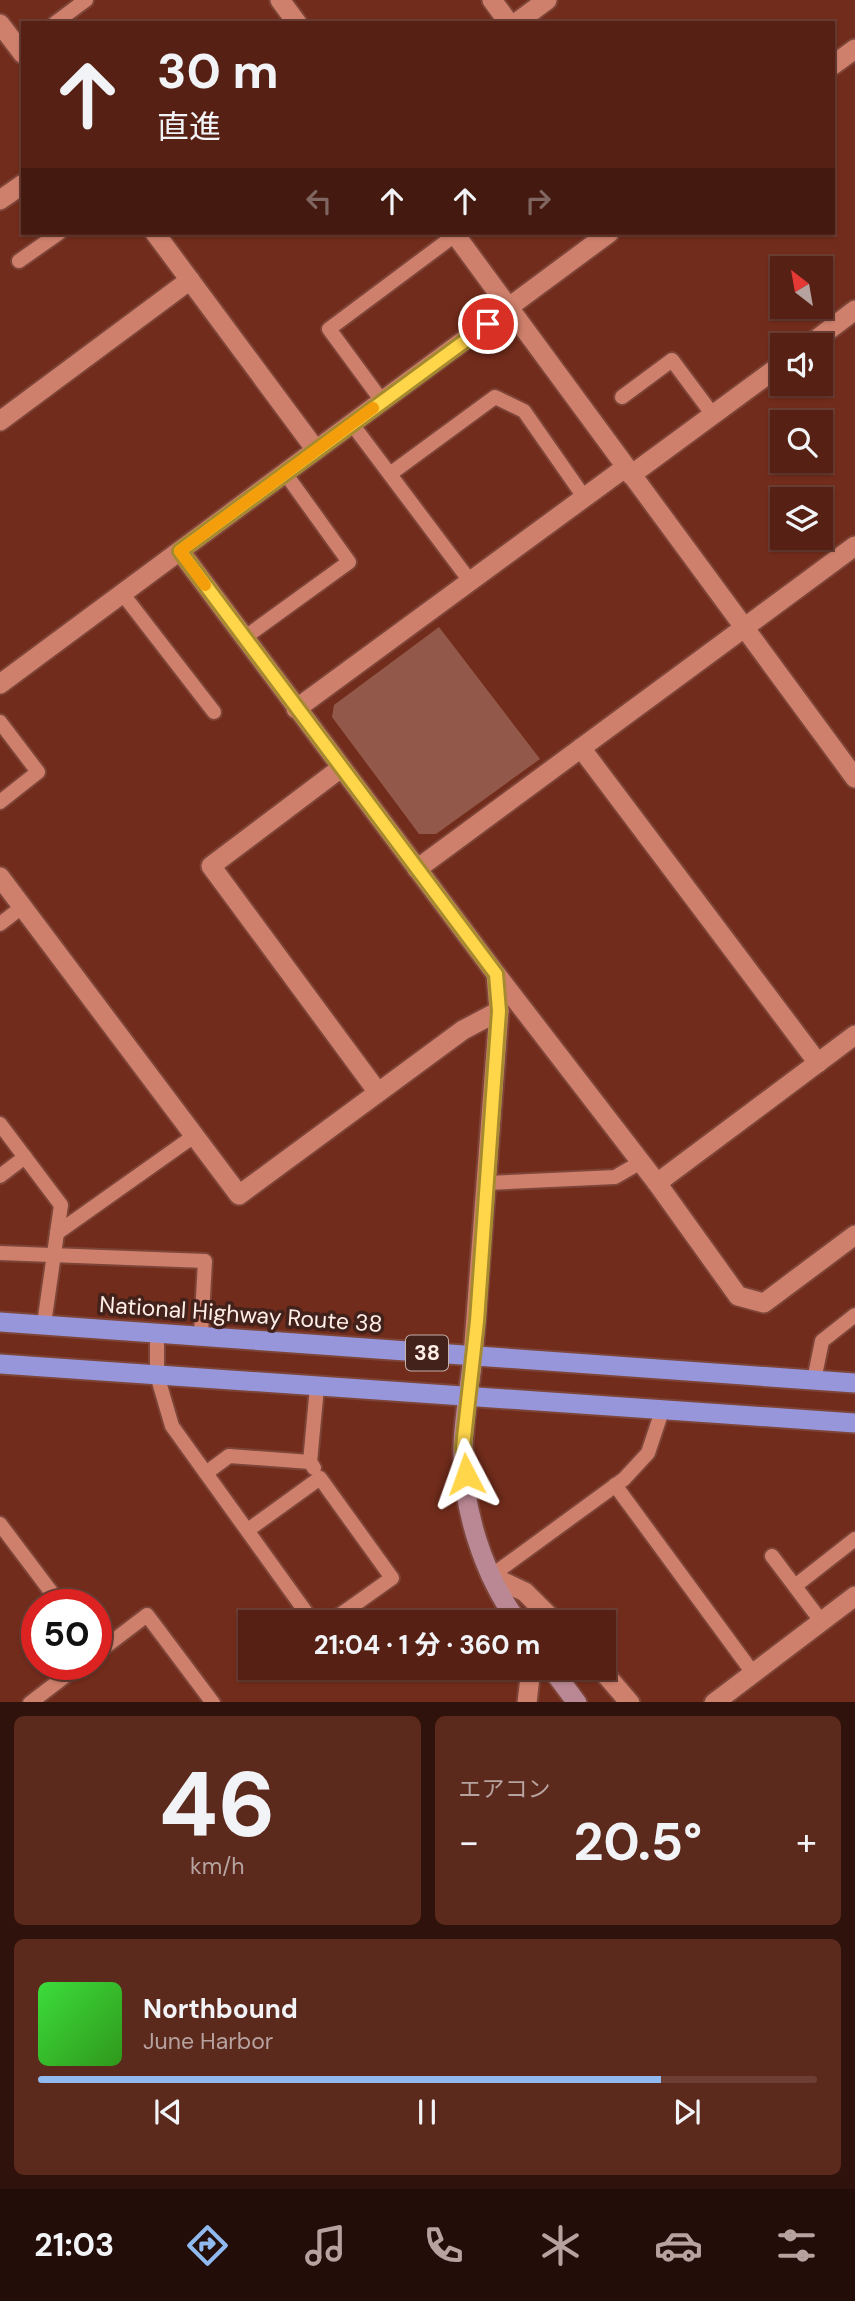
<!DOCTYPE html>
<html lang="ja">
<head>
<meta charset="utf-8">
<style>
	body { margin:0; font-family:"DM Sans","Noto Sans JP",sans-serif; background:#5c291d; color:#f1f3f6; height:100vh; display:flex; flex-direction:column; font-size:26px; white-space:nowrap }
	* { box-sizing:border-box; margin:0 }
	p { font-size:23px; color:#b6a3a0 }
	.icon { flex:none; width:38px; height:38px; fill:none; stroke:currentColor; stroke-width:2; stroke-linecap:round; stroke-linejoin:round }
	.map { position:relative; height:1702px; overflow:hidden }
	.details { display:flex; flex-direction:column; gap:14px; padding:14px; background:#2f120b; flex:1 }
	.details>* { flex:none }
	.top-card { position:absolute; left:21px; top:21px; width:814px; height:214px; border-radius:0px; box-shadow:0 2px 5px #0004,0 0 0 2px #6c3e34; background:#562114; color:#f1f3f6; overflow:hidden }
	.needle { width:46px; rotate:329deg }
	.controls { position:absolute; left:770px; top:256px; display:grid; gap:14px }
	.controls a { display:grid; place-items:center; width:63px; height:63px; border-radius:0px; background:#562114; box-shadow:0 2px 5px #0004,0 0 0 2px #6c3e34; font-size:35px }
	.speed { position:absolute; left:21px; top:1589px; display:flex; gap:14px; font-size:35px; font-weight:700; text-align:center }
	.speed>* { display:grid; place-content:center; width:91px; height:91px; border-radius:50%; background:#562114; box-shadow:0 2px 5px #0004,0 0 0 2px #6c3e34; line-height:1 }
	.speed .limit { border:10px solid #d22; background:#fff; color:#111 }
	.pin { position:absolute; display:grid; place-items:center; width:60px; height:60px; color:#fff; margin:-30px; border:4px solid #fff; border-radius:50%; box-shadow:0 2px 7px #0007 }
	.me { position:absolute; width:77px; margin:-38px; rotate:356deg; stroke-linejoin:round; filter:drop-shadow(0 0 5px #0008) }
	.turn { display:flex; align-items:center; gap:24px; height:147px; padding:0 21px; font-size:32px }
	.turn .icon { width:91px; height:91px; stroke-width:2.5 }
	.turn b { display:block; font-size:49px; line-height:60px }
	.lanes { display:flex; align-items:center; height:66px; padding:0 21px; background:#0003; justify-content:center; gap:35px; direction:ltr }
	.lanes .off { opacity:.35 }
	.big { font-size:52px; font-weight:700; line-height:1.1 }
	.details .card { flex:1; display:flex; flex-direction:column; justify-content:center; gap:10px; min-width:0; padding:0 24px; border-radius:10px; background:#5c291d }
	.details .dial { align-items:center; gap:0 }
	.dial b { font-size:91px; line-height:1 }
	.song { display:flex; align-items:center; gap:21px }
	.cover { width:84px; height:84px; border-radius:10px; background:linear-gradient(135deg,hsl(120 70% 55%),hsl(110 70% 35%)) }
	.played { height:7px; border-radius:4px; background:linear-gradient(90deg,#90b9f0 80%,#6c3e34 80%) }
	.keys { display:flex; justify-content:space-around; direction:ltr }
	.heat { display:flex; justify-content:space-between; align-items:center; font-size:38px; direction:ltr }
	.details .tiles { flex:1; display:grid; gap:14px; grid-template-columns:1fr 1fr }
	.card:last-child { grid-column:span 2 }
	.trip { position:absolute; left:238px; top:1610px; width:378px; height:70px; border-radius:0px; background:#562114; box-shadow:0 2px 5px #0004,0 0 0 2px #6c3e34; font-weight:700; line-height:70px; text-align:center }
	.tab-bar { display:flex; height:112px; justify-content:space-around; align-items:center; background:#220d08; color:#b6a3a0 }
	.tab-bar .icon { width:49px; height:49px }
	.tab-bar .on { color:#90b9f0 }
	.tab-bar b { font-size:32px; color:#f1f3f6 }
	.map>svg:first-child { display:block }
</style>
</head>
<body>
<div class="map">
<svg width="855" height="1703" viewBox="0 0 855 1703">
	<rect width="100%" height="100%" fill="#722c1b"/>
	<polygon fill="#92594b" points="439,627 540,759 436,834 419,834 332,717 334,705"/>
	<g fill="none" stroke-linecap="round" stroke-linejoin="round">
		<defs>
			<g id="service">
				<polyline points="55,23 86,0"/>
				<polyline points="19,261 59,233"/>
				<polyline points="622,397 672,360 713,415"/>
				<polyline points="382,401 329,329 455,235"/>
				<polyline points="352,424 470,581"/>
				<polyline points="390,474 495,397 524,411 584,497"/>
				<polyline points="122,593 214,712"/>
				<polyline points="244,638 349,562 285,473"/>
				<polyline points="0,722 38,772 0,802"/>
				<polyline points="0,924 22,907"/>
				<polyline points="0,1124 61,1205 44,1324"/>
				<polyline points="0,1176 25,1157"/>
				<polyline points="487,1183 615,1177 641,1162"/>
				<polyline points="57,1233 194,1136"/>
				<polyline points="0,1253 205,1261 201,1334"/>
				<polyline points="157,1331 157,1375 172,1426 313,1622"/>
				<polyline points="814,1380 822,1341 855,1315"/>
				<polyline points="314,1468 310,1462 317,1387"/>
				<polyline points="206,1473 229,1456 310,1462"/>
				<polyline points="615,1485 753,1673"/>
				<polyline points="0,1524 61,1605"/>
				<polyline points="248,1530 320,1478 392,1578 330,1622"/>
				<polyline points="772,1556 821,1621"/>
				<polyline points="491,1576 624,1479 648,1453 662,1411"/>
				<polyline points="795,1586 855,1539"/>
				<polyline points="97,1653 147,1615 213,1703"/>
				<polyline points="289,1670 292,1668"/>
				<polyline points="30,1703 81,1664"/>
			</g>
			<g id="minor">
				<polyline points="280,0 297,23"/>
				<polyline points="492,0 509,23"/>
				<polyline points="516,23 547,0"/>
				<polyline points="0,24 23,54"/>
				<polyline points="0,200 23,184"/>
				<polyline points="155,233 316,450"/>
				<polyline points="454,233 855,778"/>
				<polyline points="809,345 855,310"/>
				<polyline points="0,421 190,280"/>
				<polyline points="631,475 782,364"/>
				<polyline points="180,551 496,974 499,1011 473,1356"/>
				<polyline points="296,709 626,467"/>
				<polyline points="581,748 818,1063"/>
				<polyline points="341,768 211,866 377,1091"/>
				<polyline points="417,869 855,546"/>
				<polyline points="0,877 239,1195 463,1030 499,1011"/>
				<polyline points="496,974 657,1183 738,1296 764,1303 855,1235"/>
				<polyline points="657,1183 855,1035"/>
				<polyline points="491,1576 525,1592 555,1622"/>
				<polyline points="600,1668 630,1703"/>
				<polyline points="527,1703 531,1668"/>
				<polyline points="714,1703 855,1596"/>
			</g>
			<g id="tertiary">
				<polyline points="833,65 855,49"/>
				<polyline points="0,684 609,233"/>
			</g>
			<g id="secondary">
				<path d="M473,1356C470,1385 464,1416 463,1446C461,1505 483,1575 518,1622"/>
				<polyline points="551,1668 577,1703"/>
			</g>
			<g id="trunk">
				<polyline points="0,1322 855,1383"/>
				<polyline points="0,1364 855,1423"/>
			</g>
		</defs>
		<use href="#service" stroke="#7d4438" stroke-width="18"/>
		<use href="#minor" stroke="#7d4438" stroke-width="23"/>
		<use href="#tertiary" stroke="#7d4438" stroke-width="23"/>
		<use href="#secondary" stroke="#7d4438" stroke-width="23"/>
		<use href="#trunk" stroke="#7d4438" stroke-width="23"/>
		<use href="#service" stroke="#cf806c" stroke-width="14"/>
		<use href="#minor" stroke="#cf806c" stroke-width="19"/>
		<use href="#tertiary" stroke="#cf806c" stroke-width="19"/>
		<use href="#secondary" stroke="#ba8895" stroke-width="19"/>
		<use href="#trunk" stroke="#9896da" stroke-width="19"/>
	</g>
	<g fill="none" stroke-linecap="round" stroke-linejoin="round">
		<defs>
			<polyline id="route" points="466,1474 463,1447 477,1321 499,1011 496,974 180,551 488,324"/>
		</defs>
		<use href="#route" stroke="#a68a30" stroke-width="18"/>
		<use href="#route" stroke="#ffd54a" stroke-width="12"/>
		<polyline stroke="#f59e0b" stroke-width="12" points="205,585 180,551 373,408"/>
	</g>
	<g text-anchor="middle" stroke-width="7" stroke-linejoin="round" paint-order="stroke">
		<rect fill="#42221a" stroke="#c6b0aa" stroke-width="2" x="406" y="1335.5" width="42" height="35" rx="5"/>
		<g font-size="21" font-weight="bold" fill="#ffede8">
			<text x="427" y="1360">38</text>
		</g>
		<g font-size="23" fill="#ffede8" stroke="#42221a">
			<text transform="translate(241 1314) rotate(4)" y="8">National Highway Route 38</text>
		</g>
	</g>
</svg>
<div class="controls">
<a><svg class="needle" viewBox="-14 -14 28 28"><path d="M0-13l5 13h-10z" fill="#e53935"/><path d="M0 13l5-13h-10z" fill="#b6a3a0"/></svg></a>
<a><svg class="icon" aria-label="sound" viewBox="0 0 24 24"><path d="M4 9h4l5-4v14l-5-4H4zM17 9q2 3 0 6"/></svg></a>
<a><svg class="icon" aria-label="search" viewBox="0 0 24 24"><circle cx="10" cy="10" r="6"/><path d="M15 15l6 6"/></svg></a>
<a><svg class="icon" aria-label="layers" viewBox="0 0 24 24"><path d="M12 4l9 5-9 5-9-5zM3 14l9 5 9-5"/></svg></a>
</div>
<div class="speed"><div class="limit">50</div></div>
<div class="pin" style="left:488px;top:324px;background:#d93025"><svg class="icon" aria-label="arrive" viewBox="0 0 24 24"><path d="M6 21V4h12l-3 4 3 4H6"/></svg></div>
<svg class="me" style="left:466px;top:1474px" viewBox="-20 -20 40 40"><path d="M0-17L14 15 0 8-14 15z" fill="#ffd54a" stroke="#fff" stroke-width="4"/></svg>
<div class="trip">21:04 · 1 分 · 360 m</div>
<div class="top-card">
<div class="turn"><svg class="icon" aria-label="ahead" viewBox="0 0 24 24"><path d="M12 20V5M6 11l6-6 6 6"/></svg><div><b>30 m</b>直進</div></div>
<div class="lanes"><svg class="icon off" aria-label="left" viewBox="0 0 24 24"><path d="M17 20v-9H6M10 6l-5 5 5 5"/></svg><svg class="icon" aria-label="ahead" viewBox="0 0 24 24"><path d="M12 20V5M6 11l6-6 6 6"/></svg><svg class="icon" aria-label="ahead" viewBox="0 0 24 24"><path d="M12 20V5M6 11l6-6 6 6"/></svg><svg class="icon off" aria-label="right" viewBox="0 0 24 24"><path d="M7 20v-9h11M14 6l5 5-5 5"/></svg></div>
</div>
</div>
<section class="details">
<div class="tiles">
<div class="card dial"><b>46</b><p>km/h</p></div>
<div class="card"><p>エアコン</p>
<div class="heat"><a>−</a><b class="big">20.5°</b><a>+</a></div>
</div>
<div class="card">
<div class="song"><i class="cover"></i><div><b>Northbound</b><p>June Harbor</p></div></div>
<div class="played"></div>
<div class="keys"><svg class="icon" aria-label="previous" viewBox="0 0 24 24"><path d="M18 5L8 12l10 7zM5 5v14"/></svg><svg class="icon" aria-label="pause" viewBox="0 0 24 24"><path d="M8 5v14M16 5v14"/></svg><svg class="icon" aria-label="next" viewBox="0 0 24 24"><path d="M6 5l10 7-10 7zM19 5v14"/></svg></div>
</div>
</div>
</section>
<nav class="tab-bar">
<b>21:03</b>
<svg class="icon on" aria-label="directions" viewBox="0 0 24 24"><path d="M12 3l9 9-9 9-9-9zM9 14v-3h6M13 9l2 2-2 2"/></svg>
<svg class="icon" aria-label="music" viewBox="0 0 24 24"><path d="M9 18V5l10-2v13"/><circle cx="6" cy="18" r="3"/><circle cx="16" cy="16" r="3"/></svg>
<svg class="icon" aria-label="phone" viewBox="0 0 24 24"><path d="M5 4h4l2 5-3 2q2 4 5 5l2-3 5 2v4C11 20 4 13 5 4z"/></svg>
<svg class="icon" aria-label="climate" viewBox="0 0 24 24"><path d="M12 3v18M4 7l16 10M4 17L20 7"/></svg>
<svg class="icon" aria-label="car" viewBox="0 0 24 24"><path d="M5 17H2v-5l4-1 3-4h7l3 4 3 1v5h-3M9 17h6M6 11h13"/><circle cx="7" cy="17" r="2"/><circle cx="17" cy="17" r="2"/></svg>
<svg class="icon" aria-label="filters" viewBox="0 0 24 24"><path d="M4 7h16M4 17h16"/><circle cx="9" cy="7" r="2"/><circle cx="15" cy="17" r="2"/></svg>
</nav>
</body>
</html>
